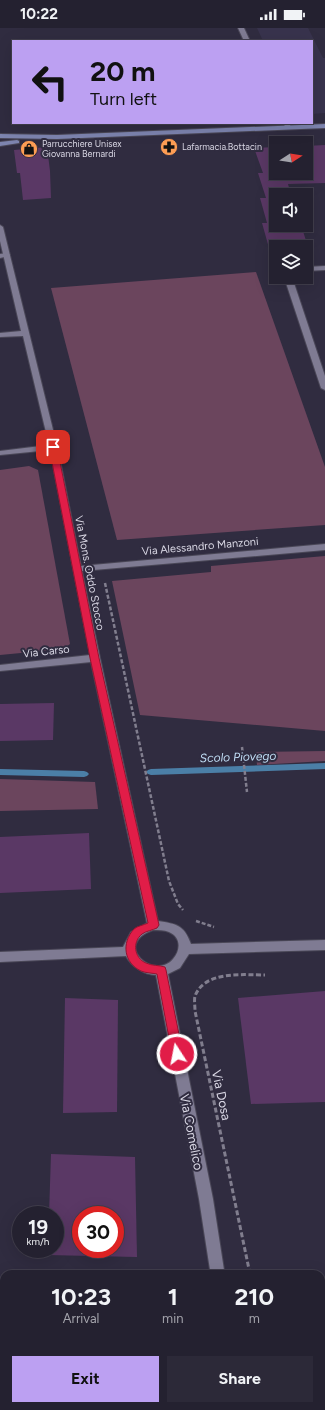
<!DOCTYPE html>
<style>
body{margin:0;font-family:Figtree,sans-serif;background:#2c2938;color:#f1f3f6;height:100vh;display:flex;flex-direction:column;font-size:15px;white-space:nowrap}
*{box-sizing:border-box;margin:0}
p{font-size:13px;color:#a3a3ab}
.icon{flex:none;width:22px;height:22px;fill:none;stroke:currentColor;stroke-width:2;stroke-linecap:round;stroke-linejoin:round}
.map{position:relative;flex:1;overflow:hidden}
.panel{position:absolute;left:0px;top:1242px;width:325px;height:140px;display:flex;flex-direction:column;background:#242130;border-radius:12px 12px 0 0;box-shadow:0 4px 16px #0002,0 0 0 1px #413e4c}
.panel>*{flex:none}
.guide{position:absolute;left:12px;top:12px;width:301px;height:84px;border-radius:0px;box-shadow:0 4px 16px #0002,0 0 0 1px #413e4c;background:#bca0f2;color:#111;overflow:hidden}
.needle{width:26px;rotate:78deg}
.buttons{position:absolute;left:269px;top:108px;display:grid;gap:8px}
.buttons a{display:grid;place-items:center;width:44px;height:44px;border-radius:0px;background:#242130;box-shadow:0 4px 16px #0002,0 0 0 1px #413e4c;font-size:20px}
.speed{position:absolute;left:12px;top:1178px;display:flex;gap:8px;font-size:20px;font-weight:700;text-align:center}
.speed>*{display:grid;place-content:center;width:52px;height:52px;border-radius:50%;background:#242130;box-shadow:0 4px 16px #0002,0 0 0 1px #413e4c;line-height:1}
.speed small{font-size:10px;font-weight:400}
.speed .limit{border:6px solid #d22;background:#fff;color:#111}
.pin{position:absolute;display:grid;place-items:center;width:34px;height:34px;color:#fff;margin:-17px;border-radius:8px;box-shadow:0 2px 6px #0006}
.me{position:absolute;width:44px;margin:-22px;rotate:349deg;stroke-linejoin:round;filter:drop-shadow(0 0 3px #0008)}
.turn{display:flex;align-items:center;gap:14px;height:84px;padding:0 12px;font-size:18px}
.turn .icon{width:52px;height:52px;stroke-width:2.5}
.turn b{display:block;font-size:28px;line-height:34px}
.eta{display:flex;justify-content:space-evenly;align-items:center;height:68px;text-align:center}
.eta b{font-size:24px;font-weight:700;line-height:28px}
.action{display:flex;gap:8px;margin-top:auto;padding:8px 12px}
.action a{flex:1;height:46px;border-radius:0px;background:#bca0f2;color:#111;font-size:16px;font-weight:700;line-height:46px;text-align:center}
.action a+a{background:#2c2938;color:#f1f3f6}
.status{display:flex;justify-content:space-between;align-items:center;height:28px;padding:0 20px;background:#242130;direction:ltr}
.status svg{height:11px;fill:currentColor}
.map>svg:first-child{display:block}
.built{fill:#38334d}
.green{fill:#6b455d}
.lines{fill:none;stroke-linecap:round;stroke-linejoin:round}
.stream{fill:#4b7fa7;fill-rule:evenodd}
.building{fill:#5a3865;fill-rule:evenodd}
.lane-casing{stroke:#4a4757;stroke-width:2}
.street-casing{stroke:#4a4757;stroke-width:2}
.secondary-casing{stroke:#4a4757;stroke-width:2}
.path-far1{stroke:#817e8e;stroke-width:2.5;stroke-dasharray:4 2;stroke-linecap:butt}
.path{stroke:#817e8e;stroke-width:3;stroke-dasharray:5 2.5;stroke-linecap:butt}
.lane{fill:#7f7b93;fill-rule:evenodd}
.street{fill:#7f7b93;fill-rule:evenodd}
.secondary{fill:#7d84af;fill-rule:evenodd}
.route{fill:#e11d48;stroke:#92132f}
.labels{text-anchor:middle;stroke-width:4;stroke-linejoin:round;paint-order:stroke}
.far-poi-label{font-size:9px;fill:#d9d7e4;stroke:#302c40;text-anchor:start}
.street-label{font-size:11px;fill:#d9d7e4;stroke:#302c40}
.water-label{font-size:12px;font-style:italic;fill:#c1def6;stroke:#302c40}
.near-street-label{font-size:13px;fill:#d9d7e4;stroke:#302c40}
</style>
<div class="status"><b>10:22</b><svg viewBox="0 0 49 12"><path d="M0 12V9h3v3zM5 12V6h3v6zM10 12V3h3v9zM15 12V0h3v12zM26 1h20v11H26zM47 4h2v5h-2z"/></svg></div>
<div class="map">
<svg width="325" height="1382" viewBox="0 0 325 1382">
<rect width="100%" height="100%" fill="#302c40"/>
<!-- built -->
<polygon class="built" points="257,0 308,0 323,30 325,30 325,85 312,86 312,13 263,13"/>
<!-- green -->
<g class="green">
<polygon points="256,244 325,439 325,497 117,512 51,260"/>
<polygon points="29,438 38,442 70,616 63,621 0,627 0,442"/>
<polygon points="325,528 325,703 140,687 112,553 211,544 211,538"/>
<polygon points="325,723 325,733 257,737 256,724"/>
<polygon points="0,751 95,754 98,781 0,783"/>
</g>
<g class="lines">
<!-- stream -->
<g class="stream">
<polygon points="325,735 325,741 151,747 148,746 146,744 148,742 151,741"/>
<polygon points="0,741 84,743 87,744 89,746 87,748 84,749 0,747"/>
</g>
</g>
<!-- building -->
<g class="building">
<polygon points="325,117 325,155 288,156 291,167 276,167 276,197 301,197 310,225 306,225 306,219 276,219 276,227 271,227 262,195 267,195 260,170 266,170 258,145 263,145 254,120 276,119 276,145 306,145 306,118"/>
<polygon points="47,119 50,143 51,170 23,172 20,145 17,145 14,122"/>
<polygon points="54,675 53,712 0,713 0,676"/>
<polygon points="89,805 91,861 0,865 0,809"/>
<polygon points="325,963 325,1074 251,1076 238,970"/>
<polygon points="65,970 118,972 117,1084 63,1085"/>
<path d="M51,1126L135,1129L137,1229L47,1227L48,1221H55V1187H49ZM81,1187H115V1221H81Z"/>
</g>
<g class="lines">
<defs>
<polygon id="lane" points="7,225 10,227 9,228 0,230 0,226"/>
<g id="street">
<polygon points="238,0 244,0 250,13 244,13"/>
<polygon points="283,95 289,95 291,99 286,100"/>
<path d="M0,197L3,199L58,422L81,538L325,516V522L82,543L100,630L158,893C177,896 184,897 191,916L325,912V922L189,926L180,940L168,946L213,1171L224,1242L222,1246H212L210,1242L199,1171L156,947C144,947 131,938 126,928L0,934V924L123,919L131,904L147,895L91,634L0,643V637L90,627L50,422L0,427V423L49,417L23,308L0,309V305L21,303L0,213ZM153,902C158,902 164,902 169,904C181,909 181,922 173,931C155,953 111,917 153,902Z"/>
<polygon points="325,238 325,242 306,243 306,239"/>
<polygon points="284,249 292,249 325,348 325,362 321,360"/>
</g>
<g id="secondary">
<polygon points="325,96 325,100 57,111 0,110 0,106 57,107"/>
<polygon points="17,112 19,113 19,115 0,118 0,114"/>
</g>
</defs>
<!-- lane casing -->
<use href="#lane" class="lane-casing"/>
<!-- street casing -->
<use href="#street" class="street-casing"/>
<!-- secondary casing -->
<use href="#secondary" class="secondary-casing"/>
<!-- path-far1 -->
<g class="path-far1">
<polyline points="105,555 169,853 178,876 183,882"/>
<polyline points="242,719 247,764"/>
<polyline points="196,893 214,899"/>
</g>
<!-- path -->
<g class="path">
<path d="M250,1246L195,983C195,978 194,972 195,968C205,942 244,947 265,947"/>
<polyline points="248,1378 248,1382"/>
</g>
<!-- lane -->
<use href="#lane" class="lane"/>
<!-- street -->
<use href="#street" class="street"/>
<!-- secondary -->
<use href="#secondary" class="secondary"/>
</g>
<!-- route -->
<path class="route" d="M50,417H53L57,419L99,630L159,897L157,900C153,902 146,903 142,906C132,914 134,930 146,935C152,938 159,937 165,939L166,942L183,1026L181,1029L177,1030L173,1029L172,1026L157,946C152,945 146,945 141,943C124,935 121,915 134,901C137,898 144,897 148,895L90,630L49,419Z"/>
<!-- icons -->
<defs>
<symbol id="pharmacy-disc" viewBox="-11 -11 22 22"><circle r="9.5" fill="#fd9d54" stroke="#302c40"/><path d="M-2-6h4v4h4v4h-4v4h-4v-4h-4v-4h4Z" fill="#111"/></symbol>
<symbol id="shop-disc" viewBox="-11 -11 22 22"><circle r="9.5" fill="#fd9d54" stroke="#302c40"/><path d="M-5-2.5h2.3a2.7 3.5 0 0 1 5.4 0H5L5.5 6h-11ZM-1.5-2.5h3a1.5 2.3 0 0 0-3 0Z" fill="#111"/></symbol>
</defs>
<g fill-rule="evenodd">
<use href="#pharmacy-disc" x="159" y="109" width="20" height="20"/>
<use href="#shop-disc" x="19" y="111" width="20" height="20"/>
</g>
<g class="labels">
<!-- far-poi labels -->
<g class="far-poi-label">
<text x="42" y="119">Parrucchiere Unisex<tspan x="42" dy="10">Giovanna Bernardi</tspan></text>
<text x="182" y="122">Lafarmacia.Bottacin</text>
</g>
<!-- street labels -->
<g class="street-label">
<text transform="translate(200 518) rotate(-5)" y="4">Via Alessandro Manzoni</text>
<text transform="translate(90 545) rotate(79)" y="4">Via Mons. Oddo Stocco</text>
<text transform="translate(46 623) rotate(-6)" y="4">Via Carso</text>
</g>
<!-- water labels -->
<g class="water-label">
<text transform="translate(238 729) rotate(-2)" y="4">Scolo Piovego</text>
</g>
<!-- near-street labels -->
<g class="near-street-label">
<text transform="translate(222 1067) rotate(78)" y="5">Via Dosa</text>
<text transform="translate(192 1104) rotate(79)" y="5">Via Comelico</text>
</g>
</g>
</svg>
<div class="buttons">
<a><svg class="needle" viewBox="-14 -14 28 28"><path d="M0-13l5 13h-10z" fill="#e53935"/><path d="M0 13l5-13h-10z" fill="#a3a3ab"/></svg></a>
<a><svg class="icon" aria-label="sound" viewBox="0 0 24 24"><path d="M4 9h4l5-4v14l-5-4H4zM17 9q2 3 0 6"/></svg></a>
<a><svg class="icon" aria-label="layers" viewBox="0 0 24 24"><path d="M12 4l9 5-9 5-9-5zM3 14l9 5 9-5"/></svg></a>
</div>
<div class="speed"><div>19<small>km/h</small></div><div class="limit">30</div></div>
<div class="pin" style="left:53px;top:419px;background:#d93025"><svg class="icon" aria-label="arrive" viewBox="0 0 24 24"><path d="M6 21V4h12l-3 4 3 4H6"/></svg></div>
<svg class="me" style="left:177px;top:1026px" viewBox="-20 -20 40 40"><circle r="17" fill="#e11d48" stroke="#fff" stroke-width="3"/><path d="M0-11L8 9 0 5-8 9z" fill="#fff"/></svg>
<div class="guide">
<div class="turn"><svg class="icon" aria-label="left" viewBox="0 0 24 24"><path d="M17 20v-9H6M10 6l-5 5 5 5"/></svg><div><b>20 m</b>Turn left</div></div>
</div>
<section class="panel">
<div class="eta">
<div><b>10:23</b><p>Arrival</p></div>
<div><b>1</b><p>min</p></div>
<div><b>210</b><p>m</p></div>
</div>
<div class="action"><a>Exit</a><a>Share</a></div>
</section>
</div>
